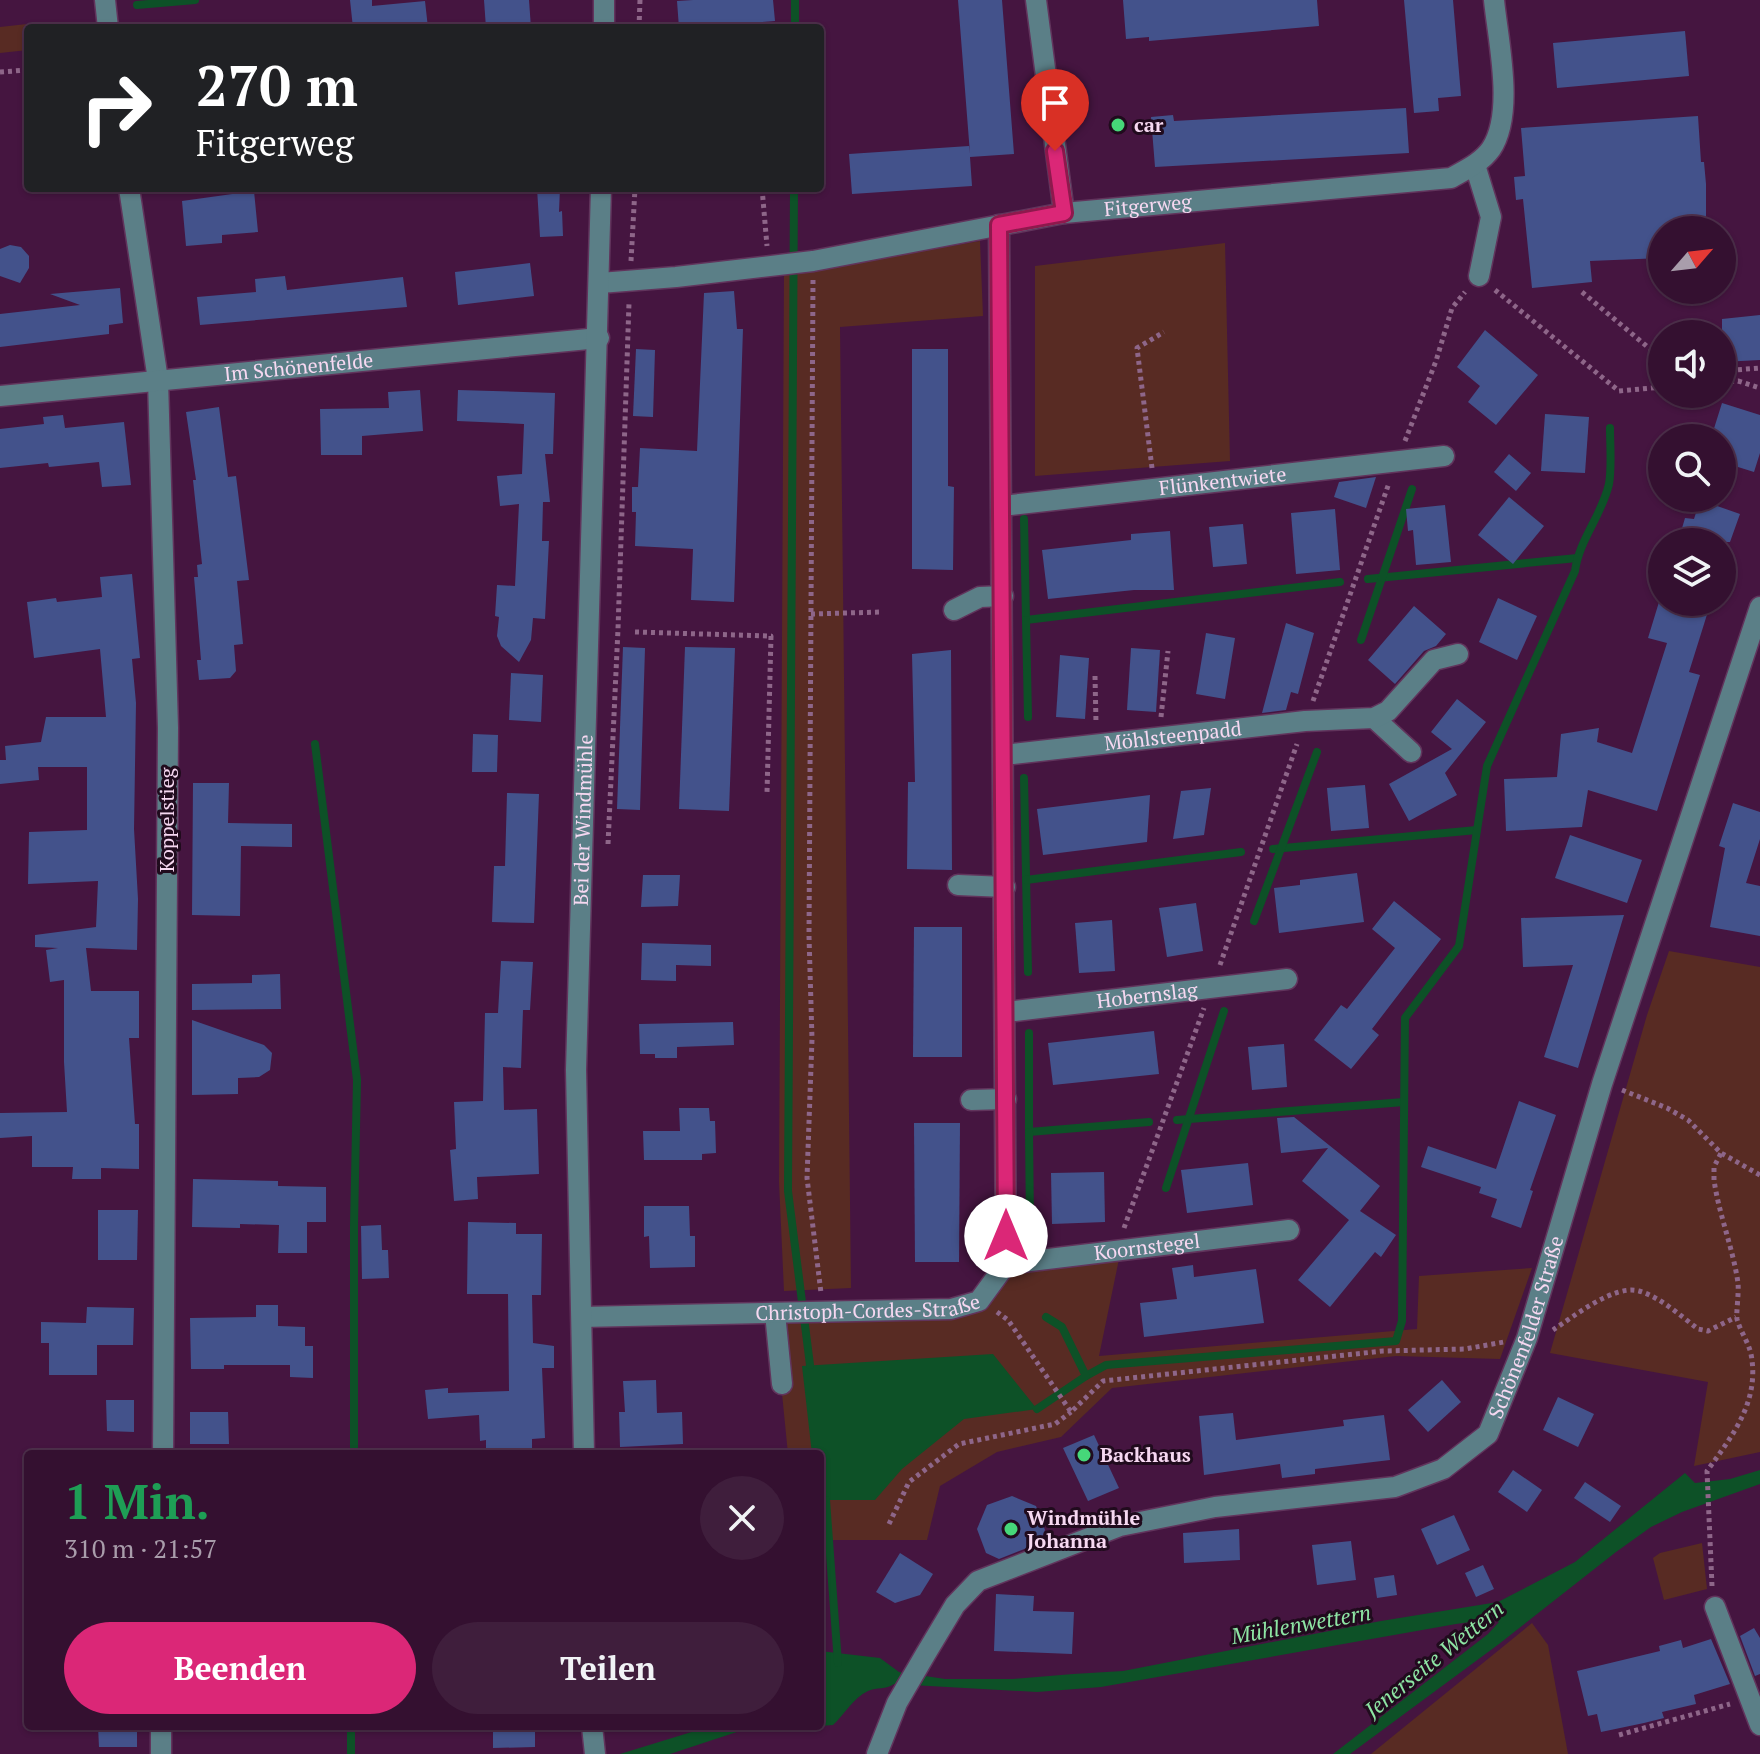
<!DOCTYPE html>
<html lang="de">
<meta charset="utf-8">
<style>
body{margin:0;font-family:"PT Serif",serif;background:#3f1e3c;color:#f1f3f6;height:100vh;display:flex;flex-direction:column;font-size:30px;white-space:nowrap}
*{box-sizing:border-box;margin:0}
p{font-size:26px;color:#a99dab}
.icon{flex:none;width:44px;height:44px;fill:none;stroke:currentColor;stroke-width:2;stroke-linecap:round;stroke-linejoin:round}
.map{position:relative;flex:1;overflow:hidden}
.drawer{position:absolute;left:24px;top:1450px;width:800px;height:280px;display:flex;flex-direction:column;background:#341030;border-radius:8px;box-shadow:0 2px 6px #0004,0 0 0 2px #4e304c}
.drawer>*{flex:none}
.top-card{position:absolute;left:24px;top:24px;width:800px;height:168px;border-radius:8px;box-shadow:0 2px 6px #0004,0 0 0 2px #4e304c;background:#202124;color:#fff;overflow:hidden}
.needle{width:52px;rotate:62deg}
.tools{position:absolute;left:1648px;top:216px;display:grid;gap:16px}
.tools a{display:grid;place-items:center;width:88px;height:88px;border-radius:50%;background:#341030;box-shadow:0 2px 6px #0004,0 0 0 2px #4e304c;font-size:40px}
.pin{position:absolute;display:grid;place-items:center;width:68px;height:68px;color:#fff;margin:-82px -34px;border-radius:50% 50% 50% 0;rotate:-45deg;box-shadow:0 0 8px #0007}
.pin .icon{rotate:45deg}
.me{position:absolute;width:88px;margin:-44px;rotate:0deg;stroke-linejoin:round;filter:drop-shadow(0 0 6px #0008)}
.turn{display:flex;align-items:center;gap:28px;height:168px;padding:0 40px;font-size:36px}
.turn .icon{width:104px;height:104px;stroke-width:2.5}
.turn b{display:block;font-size:56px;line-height:68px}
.round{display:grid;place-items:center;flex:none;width:84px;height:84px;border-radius:42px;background:#3f1e3c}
.overview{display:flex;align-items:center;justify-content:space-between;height:136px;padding:0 40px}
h1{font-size:48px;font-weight:800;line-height:60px;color:#1e9e55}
.button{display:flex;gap:16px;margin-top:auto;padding:16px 40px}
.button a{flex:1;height:92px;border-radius:48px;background:#db2777;color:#fff;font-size:32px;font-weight:800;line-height:92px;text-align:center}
.button a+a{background:#3f1e3c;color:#f1f3f6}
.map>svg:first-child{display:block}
.green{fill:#582b23}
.water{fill:#0d5127}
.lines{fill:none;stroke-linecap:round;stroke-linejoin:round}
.stream{stroke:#0d5127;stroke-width:8}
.building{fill:#43528b}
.minor-casing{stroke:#61345c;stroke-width:23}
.path{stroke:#8e6689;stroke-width:5;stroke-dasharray:4 4;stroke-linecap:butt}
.minor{stroke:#5b7f87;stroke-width:20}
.route-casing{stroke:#8e194d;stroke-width:20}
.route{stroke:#db2777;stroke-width:14}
.poi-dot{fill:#46d779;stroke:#200b1d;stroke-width:3}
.labels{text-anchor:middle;stroke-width:6;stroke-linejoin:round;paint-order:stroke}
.poi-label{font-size:20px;font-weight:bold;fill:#f6d8f1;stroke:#200b1d;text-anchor:start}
.street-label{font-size:20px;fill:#f6d8f1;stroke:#200b1d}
.water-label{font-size:22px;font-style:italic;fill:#8ee5a4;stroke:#200b1d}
</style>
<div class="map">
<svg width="1760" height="1754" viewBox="0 0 1760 1754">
<rect width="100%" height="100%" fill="#451540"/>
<!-- green -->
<g class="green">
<polygon points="27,24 28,50 0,53 0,27"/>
<polygon points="980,241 983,316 840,327 851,1288 784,1291 779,1182 784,275"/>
<polygon points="1225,243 1230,461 1035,476 1035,266"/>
<polygon points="1669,951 1760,967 1760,1452 1694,1466 1708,1382 1550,1353 1647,1015"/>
<polygon points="1119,1259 1099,1356 1417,1329 1419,1276 1532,1268 1500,1359 1396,1356 1112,1388 1061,1437 997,1452 940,1486 927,1540 820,1540 820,1454 788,1454 775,1323 954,1316 1010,1274"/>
<polygon points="1702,1543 1707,1589 1664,1600 1653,1558 1660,1553"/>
<polygon points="1532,1623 1548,1645 1568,1754 1371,1754"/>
</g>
<!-- water -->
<g class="water">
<polygon points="993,1354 1037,1409 964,1419 902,1469 875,1500 826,1500 820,1496 820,1454 812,1454 802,1366"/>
<path d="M1760,1470V1484L1682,1512L1651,1527L1616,1552L1499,1644L1350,1754H1333L1488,1634L1499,1622L1492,1619L1456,1624L1101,1687L1037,1692L894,1684C886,1690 877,1687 868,1691C853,1698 845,1714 833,1725L820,1726V1651L880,1658L899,1672L945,1679H1013L1073,1674L1123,1671L1381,1621L1498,1602L1575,1562L1685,1473L1695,1483L1730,1479Z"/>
<polygon points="711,1726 755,1726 670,1754 620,1754"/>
</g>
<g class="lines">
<!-- stream -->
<g class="stream">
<polyline points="137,5 195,0"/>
<polyline points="795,28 795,0"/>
<polyline points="794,188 788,1191 810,1365"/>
<polyline points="1024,519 1026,620 1340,582"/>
<polyline points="1368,579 1577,558"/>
<polyline points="1026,620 1028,717"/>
<polyline points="1361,640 1412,489"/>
<polyline points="315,744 357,1080 354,1226 354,1454"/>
<polyline points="1024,778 1028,972"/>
<polyline points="1273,849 1477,830"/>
<polyline points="1026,880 1241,852"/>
<polyline points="1254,921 1317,752"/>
<polyline points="1029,1033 1029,1132 1149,1122"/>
<polyline points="1177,1120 1404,1102"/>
<polyline points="1029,1132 1030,1224"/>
<polyline points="1166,1188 1224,1011"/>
<path d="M1086,1376L1106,1365L1396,1341L1402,1321L1405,1018L1459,946L1487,766L1575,571C1579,540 1602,515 1609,484C1612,467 1610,445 1610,428"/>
<polyline points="1037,1409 1086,1376 1062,1327 1046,1317"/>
<polyline points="826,1500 838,1663"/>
<polyline points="351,1754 351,1726"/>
</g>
</g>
<!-- building -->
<g class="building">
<polygon points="350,0 372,0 372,6 425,1 428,28 353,28"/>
<polygon points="484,0 529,0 531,28 486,28"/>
<polygon points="693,0 773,0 775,21 740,24 740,28 679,28 677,1"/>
<polygon points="958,0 1002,0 1014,154 970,157 972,186 852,194 849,154 969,146 970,154"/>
<polygon points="1123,0 1317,0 1319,26 1149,41 1149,37 1126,39"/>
<polygon points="1404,0 1453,0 1461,96 1438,98 1439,111 1414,113"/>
<polygon points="1685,31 1689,76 1557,88 1553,43"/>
<polygon points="1406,108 1409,153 1155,167 1151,117 1173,115 1174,121"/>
<polygon points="1698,116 1701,162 1704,162 1706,184 1706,230 1662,230 1662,258 1590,261 1592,282 1532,288 1523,199 1516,200 1514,177 1525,176 1521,128"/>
<polygon points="537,188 560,188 559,212 562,211 563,236 540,237"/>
<polygon points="254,191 258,232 222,235 222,243 186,246 182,201"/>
<polygon points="10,245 21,247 29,256 29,268 20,283 0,276 0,249"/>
<polygon points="530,263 534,296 458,305 455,272"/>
<polygon points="285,276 287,290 403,277 407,307 200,325 197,297 256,292 255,279"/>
<polygon points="120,288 123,323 109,325 109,334 0,347 0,314 80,305 50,294"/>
<polygon points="734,291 737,329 743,329 734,602 691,600 693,549 635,546 636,512 632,512 632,487 638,487 640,448 697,451 704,293"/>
<polygon points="1760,315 1760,360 1722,362 1722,319"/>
<polygon points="1485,330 1538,375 1496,425 1468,402 1480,386 1457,367"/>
<polygon points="636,349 655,350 653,417 633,416"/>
<polygon points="912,349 948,349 948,486 954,487 953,570 912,569"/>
<polygon points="420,390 423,431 362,436 362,455 321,455 320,409 389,408 388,392"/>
<polygon points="458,390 555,393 553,454 545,454 550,502 543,502 542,541 549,541 545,619 533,618 531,640 519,662 501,646 497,636 499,617 495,616 497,585 515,586 519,504 500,506 497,476 522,474 524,424 457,421"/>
<polygon points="1722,403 1760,415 1760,453 1754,472 1722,462 1722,438 1711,438"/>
<polygon points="219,407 228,477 236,476 249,580 237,581 243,644 234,645 236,671 230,678 199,680 197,660 201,660 194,577 198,577 197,565 202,564 193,480 196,480 186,412"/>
<polygon points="1545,414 1589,417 1585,473 1541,471"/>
<polygon points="63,415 65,428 124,422 131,485 102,487 99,462 49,467 48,463 0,468 0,429 44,424 43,417"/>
<polygon points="1509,454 1531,473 1516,491 1494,472"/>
<polygon points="1376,477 1366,508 1334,497 1339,482"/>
<polygon points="1509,497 1544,526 1513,564 1478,535"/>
<polygon points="1700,500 1740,514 1730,542 1678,542 1685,518 1694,519"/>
<polygon points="1445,505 1451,562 1416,565 1413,530 1408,531 1406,509"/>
<polygon points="1335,509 1340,570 1296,574 1291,513"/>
<polygon points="1243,524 1247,564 1213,567 1209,527"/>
<polygon points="1170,531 1174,590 1134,590 1048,599 1042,550 1131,540 1131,534"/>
<polygon points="132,574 140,658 132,659 136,703 134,829 138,899 137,950 86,948 91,991 139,991 139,1038 129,1038 135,1124 139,1124 139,1169 101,1168 101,1179 72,1179 73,1167 32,1167 32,1136 0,1138 0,1113 67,1112 64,1062 64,980 50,982 46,950 58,948 35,947 35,935 96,927 98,881 28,884 29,832 87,830 87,767 38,767 39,780 0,784 0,760 6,760 5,746 41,742 46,717 106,717 100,649 34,658 27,602 56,598 57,602 102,597 100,577"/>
<polygon points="1498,598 1537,616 1517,660 1479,642"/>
<polygon points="1659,602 1699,602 1710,605 1689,672 1700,675 1657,811 1588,790 1582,827 1506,831 1504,779 1557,777 1561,734 1599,728 1597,742 1632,753 1667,643 1648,638"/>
<polygon points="1414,606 1446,634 1436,646 1424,651 1395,684 1368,660"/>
<polygon points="1286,623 1314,633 1298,694 1291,692 1286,710 1262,713"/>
<polygon points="1206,633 1235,638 1225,699 1196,694"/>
<polygon points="623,647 645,648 640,810 617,809"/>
<polygon points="685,647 735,648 729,811 679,809"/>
<polygon points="1131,648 1160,650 1156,712 1127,710"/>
<polygon points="951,650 952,870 907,869 908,782 915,782 912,654"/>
<polygon points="1060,655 1089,658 1085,719 1056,717"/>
<polygon points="511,673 543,675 541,722 509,720"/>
<polygon points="1457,699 1486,722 1445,773 1457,795 1409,821 1389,784 1452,749 1431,732"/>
<polygon points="473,734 498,735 497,772 472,772"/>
<polygon points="193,783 229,783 228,823 292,824 292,847 241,846 240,916 192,915"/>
<polygon points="1365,785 1369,828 1331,831 1327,788"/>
<polygon points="1211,788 1204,835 1173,839 1181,791"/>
<polygon points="507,793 539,794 534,923 492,922 494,866 505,866"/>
<polygon points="1150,795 1147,842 1043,855 1037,809"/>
<polygon points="1733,803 1760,812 1760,839 1746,883 1760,886 1760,936 1710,927 1725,848 1719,846"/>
<polygon points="1570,835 1642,860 1627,903 1555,878"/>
<polygon points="1357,873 1364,922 1279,933 1274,888 1300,885 1300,880"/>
<polygon points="643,875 680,875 678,906 641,907"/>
<polygon points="1394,901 1441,939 1372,1029 1379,1035 1351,1069 1314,1040 1341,1005 1347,1009 1395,948 1372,929"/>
<polygon points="1196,903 1203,951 1167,957 1159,908"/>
<polygon points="1624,915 1578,1068 1544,1057 1573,965 1523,967 1521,918"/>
<polygon points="1112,920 1115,971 1079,973 1075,923"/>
<polygon points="914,927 962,927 962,1057 913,1057"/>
<polygon points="642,943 711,945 711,966 676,965 676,981 641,980"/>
<polygon points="501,961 533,962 530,1010 523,1010 521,1068 503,1067 504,1110 537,1109 539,1174 477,1177 478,1199 454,1201 450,1150 456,1149 454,1102 483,1101 485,1013 498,1013"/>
<polygon points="280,974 281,1009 192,1010 192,984 252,983 252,975"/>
<polygon points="192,1020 264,1045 272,1053 270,1070 259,1077 238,1078 238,1094 192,1095"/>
<polygon points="733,1022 734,1045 677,1047 677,1058 655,1058 655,1054 640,1054 639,1024"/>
<polygon points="1154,1031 1159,1074 1053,1085 1048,1043"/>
<polygon points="1284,1044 1287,1087 1252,1090 1248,1047"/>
<polygon points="1519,1101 1556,1115 1530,1190 1533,1191 1521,1228 1491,1217 1497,1199 1479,1193 1481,1187 1421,1167 1428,1146 1496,1169"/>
<polygon points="679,1108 709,1108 710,1121 715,1121 716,1153 702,1154 702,1160 644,1160 643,1131 680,1131"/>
<polygon points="1294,1117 1380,1186 1360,1211 1396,1235 1381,1257 1375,1252 1330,1307 1298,1280 1349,1220 1302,1181 1328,1148 1281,1153 1277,1118"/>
<polygon points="914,1123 960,1123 959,1262 915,1262"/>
<polygon points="1248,1163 1253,1205 1187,1213 1181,1170"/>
<polygon points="1104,1172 1105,1222 1052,1224 1051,1173"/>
<polygon points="193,1179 278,1181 278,1186 326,1187 326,1222 307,1222 307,1253 278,1253 279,1225 240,1224 240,1228 192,1227"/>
<polygon points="644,1206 689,1206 690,1236 695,1236 695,1267 650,1268 649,1236 644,1237"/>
<polygon points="98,1210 138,1210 137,1260 98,1260"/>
<polygon points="468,1222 516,1223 516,1234 542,1234 541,1295 532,1295 533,1343 554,1346 554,1368 542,1368 545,1438 532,1439 532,1454 486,1454 486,1440 480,1441 479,1415 428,1419 425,1390 448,1388 448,1393 509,1391 508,1294 467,1294"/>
<polygon points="381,1225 382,1250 388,1250 389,1278 362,1279 361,1226"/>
<polygon points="1193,1265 1194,1277 1256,1269 1264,1323 1144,1337 1140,1303 1177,1299 1172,1268"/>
<polygon points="256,1305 278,1305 278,1326 305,1327 305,1346 313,1346 313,1378 290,1377 290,1365 224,1365 224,1369 191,1369 190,1318 256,1317"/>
<polygon points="87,1307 134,1308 133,1345 97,1345 97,1375 49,1375 49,1343 41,1343 41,1322 86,1323"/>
<polygon points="656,1380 657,1413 682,1412 683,1444 620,1447 619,1412 625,1412 623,1381"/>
<polygon points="1442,1380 1461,1402 1428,1432 1408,1410"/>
<polygon points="1558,1397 1594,1414 1578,1447 1543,1430"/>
<polygon points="106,1400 134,1400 134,1432 107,1431"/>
<polygon points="190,1412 228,1412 229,1444 190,1444"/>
<polygon points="1233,1413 1236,1440 1344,1426 1343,1420 1384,1415 1390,1460 1315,1469 1315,1474 1282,1478 1280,1464 1204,1475 1199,1416"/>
<polygon points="1094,1435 1119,1488 1088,1501 1063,1448"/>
<polygon points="1513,1470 1542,1490 1527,1512 1498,1492"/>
<polygon points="1585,1482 1621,1506 1610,1522 1574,1498"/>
<polygon points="1012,1496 1036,1506 1045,1530 1040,1543 999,1559 986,1553 977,1529 987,1505"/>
<polygon points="1454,1515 1470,1550 1437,1565 1421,1529"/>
<polygon points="1239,1529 1240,1560 1184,1563 1183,1533"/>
<polygon points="1351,1541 1356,1580 1317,1585 1312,1545"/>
<polygon points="900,1553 933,1574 920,1595 895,1603 876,1592"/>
<polygon points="1483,1565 1494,1589 1476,1597 1465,1573"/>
<polygon points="1394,1575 1397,1595 1377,1598 1374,1578"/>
<polygon points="996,1594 1034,1596 1033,1611 1074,1612 1072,1654 994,1651"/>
<polygon points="1754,1628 1760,1638 1760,1674 1755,1676 1740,1636"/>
<polygon points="1711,1639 1730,1684 1694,1695 1696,1704 1662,1712 1664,1718 1644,1723 1601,1732 1597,1714 1588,1716 1577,1671 1660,1651 1659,1646 1681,1640 1683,1648"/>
<polygon points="98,1726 137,1726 137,1747 99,1747"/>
<polygon points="493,1726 535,1726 535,1747 493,1748"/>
</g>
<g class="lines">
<defs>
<g id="minor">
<polyline points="105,0 108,28"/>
<polyline points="1036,0 1064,213"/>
<polyline points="604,28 604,0"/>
<polyline points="1475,165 1491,217 1479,276"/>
<polyline points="129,188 158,380 168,728 163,1454"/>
<path id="s1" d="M600,283L676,277L813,261L1064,213L1451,178C1465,170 1481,163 1491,149C1515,113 1498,41 1494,0"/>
<path id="s2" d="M0,396L599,338"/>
<path id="s3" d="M1002,506L1444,456"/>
<polyline points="954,610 980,597 1003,596"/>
<polyline points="1374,718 1411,752"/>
<path id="s4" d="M1004,755L1305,721L1374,718L1388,711L1434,660L1458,654"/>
<polyline points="958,885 1005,887"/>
<path id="s5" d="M1006,1012L1287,979"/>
<polyline points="971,1100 1006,1099"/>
<path id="s6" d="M1006,1264L1289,1230"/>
<polyline points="775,1313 782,1384"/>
<path id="s7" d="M582,1317L951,1309L979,1301L1006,1264L999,225"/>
<path id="s8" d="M584,1454L576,1070L601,188"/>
<polyline points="1715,1607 1760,1725"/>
<polyline points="592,1726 595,1754"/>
<polyline points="161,1754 161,1726"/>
<path id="s9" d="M877,1754L897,1703L925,1655L955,1605L978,1581L1120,1526L1215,1507L1395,1487L1443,1469L1488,1434L1527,1338L1602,1084L1760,607"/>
</g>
</defs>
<!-- minor casing -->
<use href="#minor" class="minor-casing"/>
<!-- path -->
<g class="path">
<polyline points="639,28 640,0"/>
<polyline points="0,72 28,70"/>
<polyline points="762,188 767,246"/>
<polyline points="631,261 635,188"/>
<polyline points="813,280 809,936 812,1039 807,1178 821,1293"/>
<polyline points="1495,290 1619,391 1662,387"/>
<polyline points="1582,292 1662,359"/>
<polyline points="1722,371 1760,368"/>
<polyline points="1722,382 1738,381 1760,388"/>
<polyline points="1405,441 1436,361 1452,308 1465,292"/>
<polyline points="1152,468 1137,348 1164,332"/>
<polyline points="811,614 882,612"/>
<polyline points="635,632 771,636 767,793"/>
<polyline points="1095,676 1096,723"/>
<polyline points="1313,701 1389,483"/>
<polyline points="1161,717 1168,651"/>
<polyline points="608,844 618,629 629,303"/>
<polyline points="1220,965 1297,744"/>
<polyline points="1622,1090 1667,1108 1688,1120 1721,1153 1760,1175"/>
<polyline points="1124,1228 1204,1008"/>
<polyline points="997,1312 1008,1320 1071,1412 1103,1381 1383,1351 1465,1349 1504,1342"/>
<path d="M1553,1330C1573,1317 1614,1284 1639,1291C1660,1297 1681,1316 1698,1329L1708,1331L1736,1317"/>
<polyline points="889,1524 909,1482 959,1444 1055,1424 1071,1412"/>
<path d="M1712,1586L1707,1471C1733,1435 1760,1401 1751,1354C1748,1341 1740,1331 1737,1319C1736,1313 1739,1293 1738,1283C1733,1248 1719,1215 1714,1180V1167L1721,1153"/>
<polyline points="1619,1735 1730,1704"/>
</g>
<!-- minor -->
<use href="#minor" class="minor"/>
</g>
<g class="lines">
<defs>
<polyline id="route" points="1006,1236 999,225 1064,213 1055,151"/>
</defs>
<!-- route casing -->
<use href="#route" class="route-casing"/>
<!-- route -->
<use href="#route" class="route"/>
</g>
<!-- markers -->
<g class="poi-dot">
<circle cx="1118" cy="125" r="8"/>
<circle cx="1084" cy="1455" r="8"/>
<circle cx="1011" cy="1529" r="8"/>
</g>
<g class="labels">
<!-- poi labels -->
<g class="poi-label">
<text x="1134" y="132">car</text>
<text x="1100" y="1462">Backhaus</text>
<text x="1027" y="1525">Windmühle<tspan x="1027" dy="23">Johanna</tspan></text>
</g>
<!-- street labels -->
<g class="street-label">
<text dy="7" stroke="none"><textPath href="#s1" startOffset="554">Fitgerweg</textPath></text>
<text dy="7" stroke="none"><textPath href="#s2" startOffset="300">Im Schönenfelde</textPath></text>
<text dy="7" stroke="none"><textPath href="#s3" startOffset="222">Flünkentwiete</textPath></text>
<text dy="7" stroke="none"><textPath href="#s4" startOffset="170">Möhlsteenpadd</textPath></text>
<text transform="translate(167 820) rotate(-90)" y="7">Koppelstieg</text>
<text dy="7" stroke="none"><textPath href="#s8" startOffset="634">Bei der Windmühle</textPath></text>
<text dy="7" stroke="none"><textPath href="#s5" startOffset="142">Hobernslag</textPath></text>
<text dy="7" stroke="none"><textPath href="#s6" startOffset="142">Koornstegel</textPath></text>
<text dy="7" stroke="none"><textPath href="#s7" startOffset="286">Christoph-Cordes-Straße</textPath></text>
<text dy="7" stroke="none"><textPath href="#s9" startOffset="854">Schönenfelder Straße</textPath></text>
</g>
<!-- water labels -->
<g class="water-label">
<text transform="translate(1301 1624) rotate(-10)" y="8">Mühlenwettern</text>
<text transform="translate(1434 1659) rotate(-39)" y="8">Jenerseite Wettern</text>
</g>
</g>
</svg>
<div class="tools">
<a><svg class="needle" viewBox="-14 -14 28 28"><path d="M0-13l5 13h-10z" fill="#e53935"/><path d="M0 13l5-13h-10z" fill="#a99dab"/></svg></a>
<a><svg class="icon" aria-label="sound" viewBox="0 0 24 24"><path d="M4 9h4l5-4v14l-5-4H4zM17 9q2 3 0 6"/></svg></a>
<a><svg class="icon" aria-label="search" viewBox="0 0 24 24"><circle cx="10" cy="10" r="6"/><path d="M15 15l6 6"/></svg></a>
<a><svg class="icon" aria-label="layers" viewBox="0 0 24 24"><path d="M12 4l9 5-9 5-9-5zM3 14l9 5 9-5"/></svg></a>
</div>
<div class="pin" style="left:1055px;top:151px;background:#d93025"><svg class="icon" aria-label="arrive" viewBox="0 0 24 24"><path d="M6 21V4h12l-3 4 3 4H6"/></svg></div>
<svg class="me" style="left:1006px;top:1236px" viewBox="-20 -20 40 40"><circle r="19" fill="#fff"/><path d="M0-13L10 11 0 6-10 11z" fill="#db2777"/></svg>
<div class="top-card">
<div class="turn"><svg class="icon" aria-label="right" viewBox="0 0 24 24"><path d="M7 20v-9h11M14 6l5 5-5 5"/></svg><div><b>270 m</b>Fitgerweg</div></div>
</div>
<section class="drawer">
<div class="overview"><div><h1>1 Min.</h1><p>310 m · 21:57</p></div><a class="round"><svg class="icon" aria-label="close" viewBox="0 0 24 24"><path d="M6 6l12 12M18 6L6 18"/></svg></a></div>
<div class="button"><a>Beenden</a><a>Teilen</a></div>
</section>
</div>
